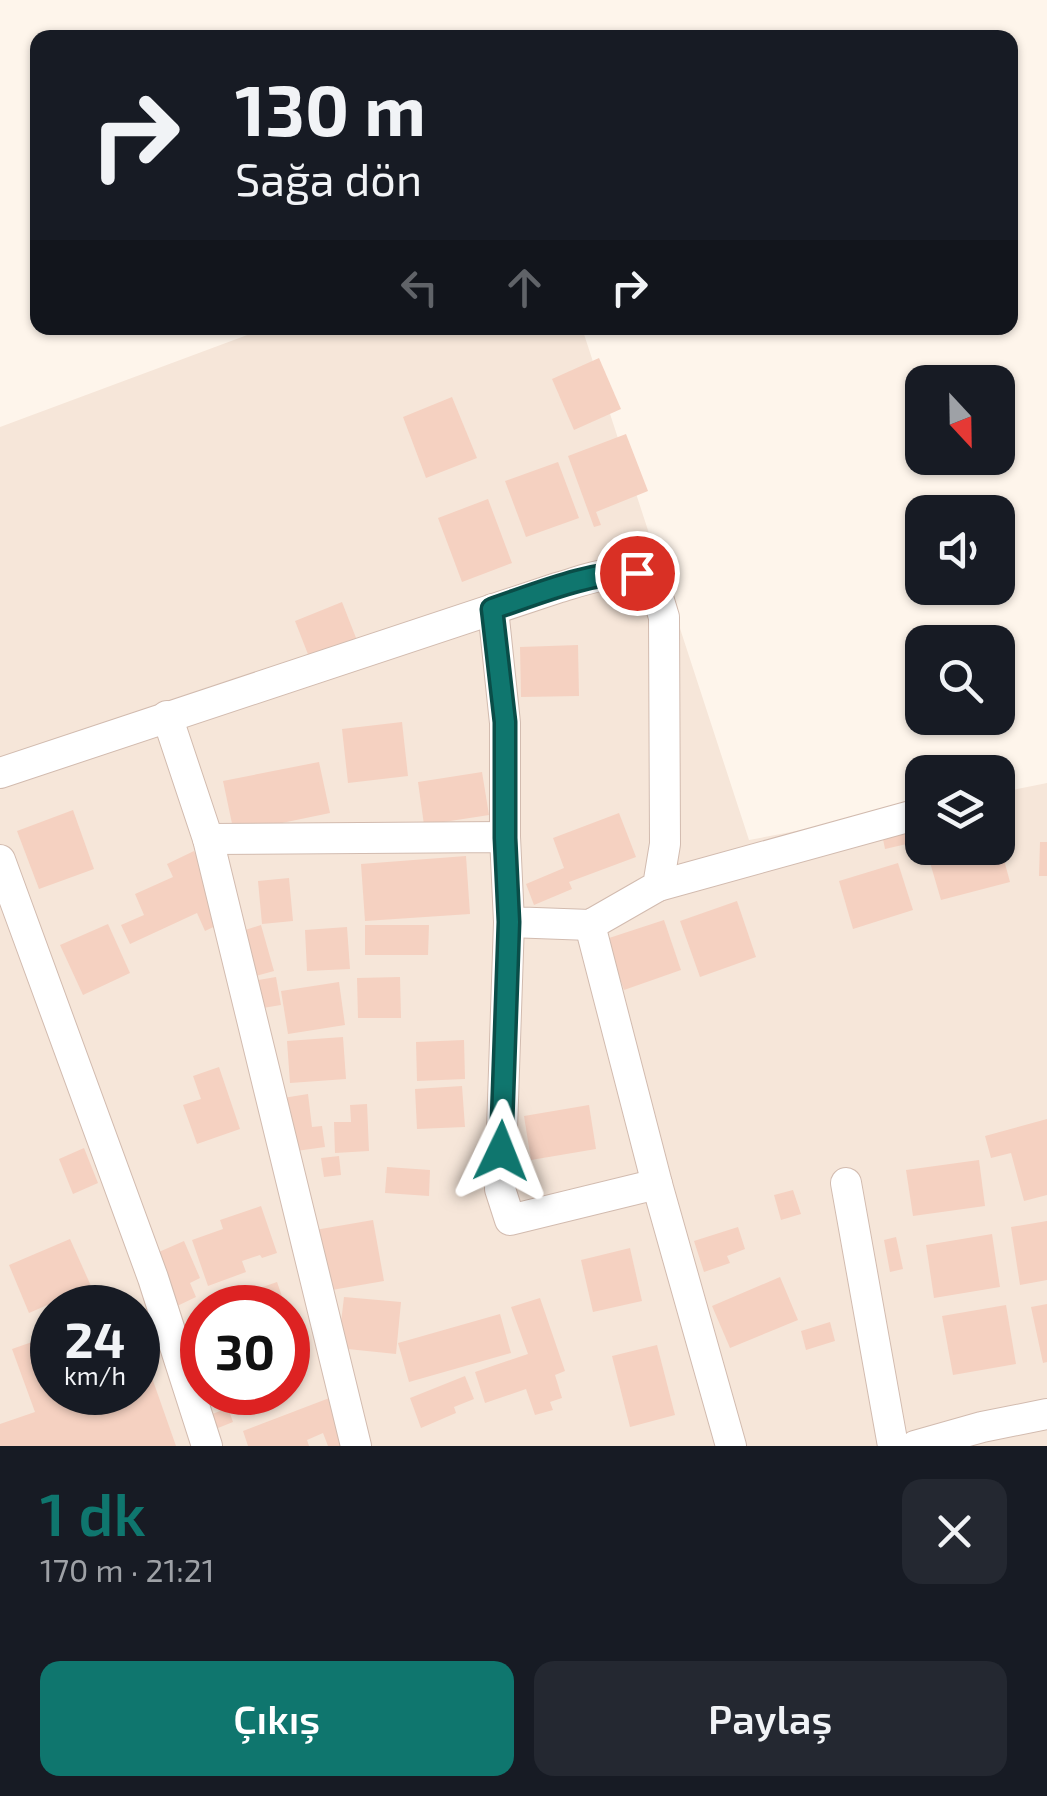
<!DOCTYPE html>
<html lang="tr">
<meta charset="utf-8">
<style>
body{margin:0;font-family:"Exo 2",sans-serif;background:#242831;color:#f1f3f6;height:100vh;display:flex;flex-direction:column;font-size:38px;white-space:nowrap}
*{box-sizing:border-box;margin:0}
p{font-size:32px;color:#9ea1a6}
.icon{flex:none;width:55px;height:55px;fill:none;stroke:currentColor;stroke-width:2;stroke-linecap:round;stroke-linejoin:round}
.map{position:relative;height:1446px;overflow:hidden}
.drawer{display:flex;flex-direction:column;background:#171b24;flex:1}
.drawer>*{flex:none}
.top-card{position:absolute;left:30px;top:30px;width:988px;height:305px;border-radius:20px;box-shadow:0 2px 8px #0004;background:#171b24;color:#f1f3f6;overflow:hidden}
.needle{width:65px;rotate:158deg}
.tools{position:absolute;left:905px;top:365px;display:grid;gap:20px}
.tools a{display:grid;place-items:center;width:110px;height:110px;border-radius:20px;background:#171b24;box-shadow:0 2px 8px #0004;font-size:50px}
.speed{position:absolute;left:30px;top:1285px;display:flex;gap:20px;font-size:50px;font-weight:700;text-align:center}
.speed>*{display:grid;place-content:center;width:130px;height:130px;border-radius:50%;background:#171b24;box-shadow:0 2px 8px #0004;line-height:1}
.speed small{font-size:25px;font-weight:400}
.speed .limit{border:15px solid #d22;background:#fff;color:#111}
.pin{position:absolute;display:grid;place-items:center;width:85px;height:85px;color:#fff;margin:-42px;border:5px solid #fff;border-radius:50%;box-shadow:0 2px 10px #0007}
.me{position:absolute;width:110px;margin:-55px;rotate:2deg;stroke-linejoin:round;filter:drop-shadow(0 0 8px #0008)}
.turn{display:flex;align-items:center;gap:35px;height:210px;padding:0 40px;font-size:45px}
.turn .icon{width:130px;height:130px;stroke-width:2.5}
.turn b{display:block;font-size:70px;line-height:85px}
.lanes{display:flex;align-items:center;height:95px;padding:0 40px;background:#0003;justify-content:center;gap:50px;direction:ltr}
.lanes .off{opacity:.35}
.round{display:grid;place-items:center;flex:none;width:105px;height:105px;border-radius:20px;background:#242831}
.head{display:flex;align-items:center;justify-content:space-between;height:170px;padding:0 40px}
h1{font-size:60px;font-weight:600;line-height:75px;color:#0f766e}
.primary-button{display:flex;gap:20px;margin-top:auto;padding:20px 40px}
.primary-button a{flex:1;height:115px;border-radius:20px;background:#0f766e;color:#fff;font-size:40px;font-weight:600;line-height:115px;text-align:center}
.primary-button a+a{background:#242831;color:#f1f3f6}
.map>svg:first-child{display:block}
.residential{fill:#f6e6d9;fill-rule:evenodd}
.building{fill:#f5d1c1}
.lines{fill:none;stroke-linecap:round;stroke-linejoin:round}
.minor-casing{stroke:#d2bbaf;stroke-width:32}
.minor{stroke:#fff;stroke-width:30}
.route-casing{stroke:#0a4d48;stroke-width:25}
.route{stroke:#0f766e;stroke-width:18}
</style>
<div class="map">
<svg width="1047" height="1446" viewBox="0 0 1047 1446">
<rect width="100%" height="100%" fill="#fef5eb"/>
<!-- residential -->
<path class="residential" d="M266,328H582L749,840L922,807V848H998V793L1047,783V1446H0V427ZM52,1308H138V1392H52ZM202,1308H288V1392H202Z"/>
<!-- building -->
<g class="building">
<polygon points="599,358 621,409 574,430 552,379"/>
<polygon points="452,397 477,458 426,478 403,417"/>
<polygon points="626,434 648,491 596,512 601,525 594,527 568,456"/>
<polygon points="558,462 579,518 526,537 505,481"/>
<polygon points="488,499 512,563 462,582 438,518"/>
<polygon points="342,602 358,643 311,662 295,621"/>
<polygon points="578,645 579,696 521,697 520,647"/>
<polygon points="402,722 408,776 348,783 342,729"/>
<polygon points="319,762 330,813 234,833 223,781"/>
<polygon points="482,772 489,815 424,825 418,782"/>
<polygon points="73,810 94,869 39,889 17,831"/>
<polygon points="619,813 636,857 569,882 572,889 534,905 526,884 564,868 553,838"/>
<polygon points="908,829 911,843 885,849 882,834"/>
<polygon points="998,838 1010,882 941,900 929,859 971,848 998,848"/>
<polygon points="1040,842 1047,842 1047,876 1039,876"/>
<polygon points="194,851 226,921 205,931 197,913 130,944 121,925 144,915 135,894 173,877 167,864"/>
<polygon points="466,856 470,914 365,921 361,864"/>
<polygon points="898,863 913,910 853,929 839,881"/>
<polygon points="289,878 293,921 262,924 258,881"/>
<polygon points="737,901 756,957 700,977 680,921"/>
<polygon points="664,920 681,970 624,990 606,939"/>
<polygon points="108,924 130,973 83,995 60,945"/>
<polygon points="261,925 274,971 252,977 239,932"/>
<polygon points="365,925 429,925 428,955 365,955"/>
<polygon points="347,927 350,969 307,971 305,930"/>
<polygon points="276,977 281,1005 257,1009 252,981"/>
<polygon points="400,977 401,1018 358,1018 357,978"/>
<polygon points="339,982 345,1025 288,1034 281,991"/>
<polygon points="343,1037 346,1079 290,1083 287,1041"/>
<polygon points="464,1040 465,1079 417,1081 416,1042"/>
<polygon points="219,1067 240,1129 197,1144 183,1105 201,1099 193,1076"/>
<polygon points="462,1086 465,1127 417,1129 415,1089"/>
<polygon points="308,1094 312,1127 322,1126 325,1147 289,1152 283,1098"/>
<polygon points="367,1104 369,1151 335,1153 334,1122 351,1122 350,1105"/>
<polygon points="589,1105 596,1149 531,1160 524,1116"/>
<polygon points="1047,1119 1047,1195 1024,1201 1011,1153 991,1158 985,1136"/>
<polygon points="84,1148 98,1183 73,1194 59,1159"/>
<polygon points="339,1156 341,1175 324,1177 321,1158"/>
<polygon points="979,1160 985,1206 913,1216 906,1170"/>
<polygon points="387,1167 430,1170 429,1196 385,1193"/>
<polygon points="793,1190 801,1214 781,1220 774,1195"/>
<polygon points="261,1206 277,1253 262,1258 260,1255 242,1261 246,1272 208,1286 192,1240 223,1229 220,1220"/>
<polygon points="373,1220 384,1281 326,1291 315,1230"/>
<polygon points="1047,1221 1047,1280 1020,1285 1011,1227"/>
<polygon points="738,1227 745,1249 727,1256 730,1263 704,1272 694,1241"/>
<polygon points="992,1234 1000,1287 934,1298 926,1245"/>
<polygon points="896,1237 903,1269 890,1272 884,1240"/>
<polygon points="70,1239 91,1286 29,1313 9,1265"/>
<polygon points="184,1241 200,1278 190,1283 196,1297 175,1307 152,1255"/>
<polygon points="630,1248 642,1301 593,1312 581,1260"/>
<polygon points="780,1277 798,1320 730,1348 712,1306"/>
<polygon points="277,1282 286,1308 205,1308 205,1307"/>
<polygon points="344,1297 401,1302 396,1354 338,1348"/>
<polygon points="540,1298 565,1371 555,1375 562,1398 550,1402 553,1410 535,1415 526,1389 485,1403 475,1372 528,1354 511,1307"/>
<polygon points="1047,1304 1047,1362 1043,1363 1031,1307"/>
<polygon points="1006,1305 1016,1364 953,1375 942,1316"/>
<polygon points="500,1314 511,1353 409,1382 398,1343"/>
<polygon points="830,1322 835,1341 806,1350 801,1331"/>
<polygon points="52,1335 52,1392 138,1392 138,1338 176,1446 0,1446 0,1424 35,1412 12,1349"/>
<polygon points="657,1345 675,1415 630,1427 612,1356"/>
<polygon points="465,1376 474,1399 454,1407 456,1413 421,1428 410,1398"/>
<polygon points="332,1397 351,1446 328,1446 323,1433 307,1440 309,1446 248,1446 243,1431"/>
<polygon points="228,1408 233,1422 213,1430 207,1416"/>
</g>
<g class="lines">
<defs>
<g id="minor">
<polyline points="493,609 505,723 505,837"/>
<polyline points="167,716 208,839 356,1446"/>
<path d="M0,773L557,588C579,582 631,561 649,580C657,589 660,605 664,617L665,844L658,886L590,925L509,922L505,837L208,839"/>
<polyline points="0,860 153,1278 207,1446"/>
<polyline points="658,886 911,816"/>
<polyline points="509,922 500,1189 510,1220 657,1184"/>
<polyline points="590,925 657,1184 731,1446"/>
<polyline points="846,1183 893,1446"/>
<polyline points="915,1446 982,1427 1047,1414"/>
</g>
</defs>
<!-- minor casing -->
<use href="#minor" class="minor-casing"/>
<!-- minor -->
<use href="#minor" class="minor"/>
</g>
<g class="lines">
<defs>
<path id="route" d="M501,1151L509,922L505,838V722L492,609C534,595 594,570 637,573"/>
</defs>
<!-- route casing -->
<use href="#route" class="route-casing"/>
<!-- route -->
<use href="#route" class="route"/>
</g>
</svg>
<div class="tools">
<a><svg class="needle" viewBox="-14 -14 28 28"><path d="M0-13l5 13h-10z" fill="#e53935"/><path d="M0 13l5-13h-10z" fill="#9ea1a6"/></svg></a>
<a><svg class="icon" aria-label="sound" viewBox="0 0 24 24"><path d="M4 9h4l5-4v14l-5-4H4zM17 9q2 3 0 6"/></svg></a>
<a><svg class="icon" aria-label="search" viewBox="0 0 24 24"><circle cx="10" cy="10" r="6"/><path d="M15 15l6 6"/></svg></a>
<a><svg class="icon" aria-label="layers" viewBox="0 0 24 24"><path d="M12 4l9 5-9 5-9-5zM3 14l9 5 9-5"/></svg></a>
</div>
<div class="speed"><div>24<small>km/h</small></div><div class="limit">30</div></div>
<div class="pin" style="left:637px;top:573px;background:#d93025"><svg class="icon" aria-label="arrive" viewBox="0 0 24 24"><path d="M6 21V4h12l-3 4 3 4H6"/></svg></div>
<svg class="me" style="left:501px;top:1151px" viewBox="-20 -20 40 40"><path d="M0-17L14 15 0 8-14 15z" fill="#0f766e" stroke="#fff" stroke-width="4"/></svg>
<div class="top-card">
<div class="turn"><svg class="icon" aria-label="right" viewBox="0 0 24 24"><path d="M7 20v-9h11M14 6l5 5-5 5"/></svg><div><b>130 m</b>Sağa dön</div></div>
<div class="lanes"><svg class="icon off" aria-label="left" viewBox="0 0 24 24"><path d="M17 20v-9H6M10 6l-5 5 5 5"/></svg><svg class="icon off" aria-label="ahead" viewBox="0 0 24 24"><path d="M12 20V5M6 11l6-6 6 6"/></svg><svg class="icon" aria-label="right" viewBox="0 0 24 24"><path d="M7 20v-9h11M14 6l5 5-5 5"/></svg></div>
</div>
</div>
<section class="drawer">
<div class="head"><div><h1>1 dk</h1><p>170 m · 21:21</p></div><a class="round"><svg class="icon" aria-label="close" viewBox="0 0 24 24"><path d="M6 6l12 12M18 6L6 18"/></svg></a></div>
<div class="primary-button"><a>Çıkış</a><a>Paylaş</a></div>
</section>
